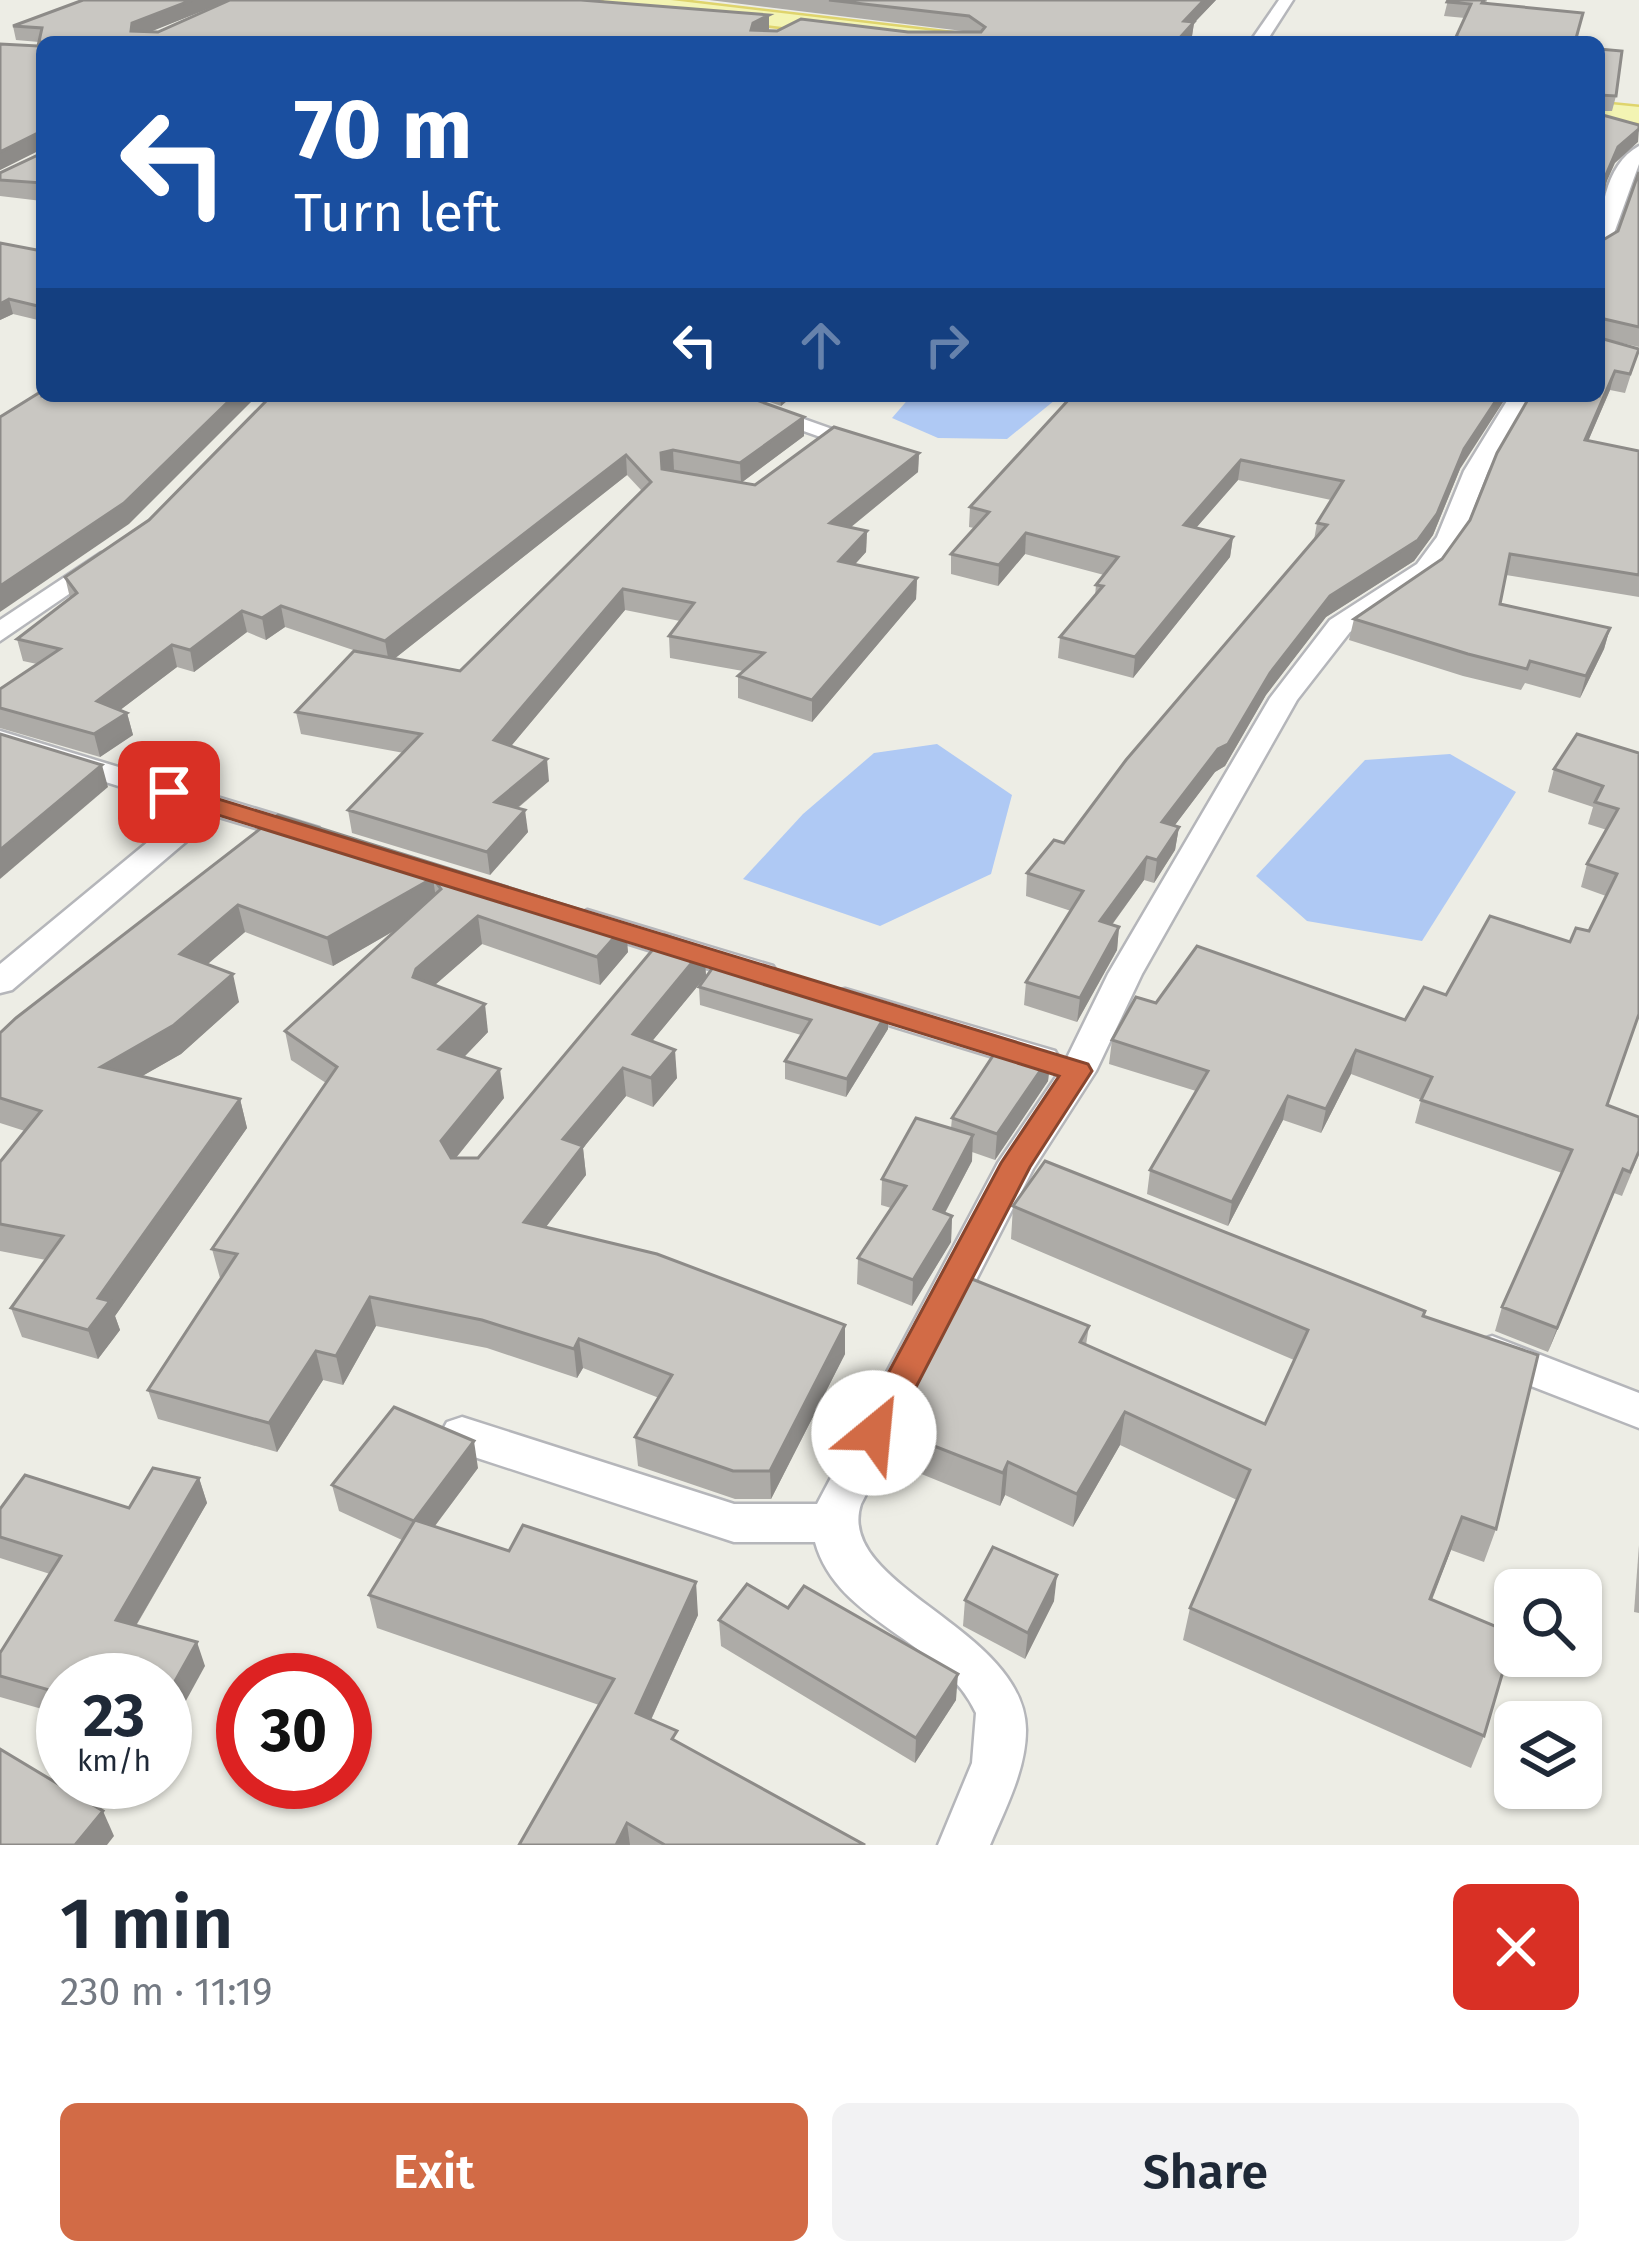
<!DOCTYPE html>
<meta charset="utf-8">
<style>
body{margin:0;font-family:"Fira Sans",sans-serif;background:#f2f2f3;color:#1f2937;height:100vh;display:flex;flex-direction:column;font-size:45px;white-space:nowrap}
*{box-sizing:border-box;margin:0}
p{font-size:39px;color:#747a83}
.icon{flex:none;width:66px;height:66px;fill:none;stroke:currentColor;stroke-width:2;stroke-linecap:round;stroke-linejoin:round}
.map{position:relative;height:1845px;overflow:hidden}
.sheet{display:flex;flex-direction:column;background:#fff;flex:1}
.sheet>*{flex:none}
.top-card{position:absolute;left:36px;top:36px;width:1569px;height:366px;border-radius:18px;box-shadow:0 3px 9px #0004;background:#1a4fa0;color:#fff;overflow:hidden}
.tools{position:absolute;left:1494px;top:1569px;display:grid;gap:24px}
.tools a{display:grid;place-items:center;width:108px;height:108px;border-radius:18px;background:#fff;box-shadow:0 3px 9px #0004;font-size:60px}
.speed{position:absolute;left:36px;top:1653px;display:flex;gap:24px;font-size:60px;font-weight:700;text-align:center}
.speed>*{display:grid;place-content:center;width:156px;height:156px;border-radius:50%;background:#fff;box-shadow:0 3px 9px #0004;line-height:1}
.speed small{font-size:30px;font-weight:400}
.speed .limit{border:18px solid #d22;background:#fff;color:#111}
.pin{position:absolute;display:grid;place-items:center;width:102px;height:102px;color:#fff;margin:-51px;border-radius:24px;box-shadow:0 6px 18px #0006}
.me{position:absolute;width:132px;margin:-66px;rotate:28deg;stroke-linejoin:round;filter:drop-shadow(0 0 9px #0008)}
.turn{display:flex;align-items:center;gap:42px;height:252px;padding:0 60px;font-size:54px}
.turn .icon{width:156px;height:156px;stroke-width:2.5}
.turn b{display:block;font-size:84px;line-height:102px}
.lanes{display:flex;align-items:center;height:114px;padding:0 60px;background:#0003;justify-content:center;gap:60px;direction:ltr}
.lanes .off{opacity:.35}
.round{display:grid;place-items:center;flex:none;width:126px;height:126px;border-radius:18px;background:#f2f2f3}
.head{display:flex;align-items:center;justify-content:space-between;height:204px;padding:0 60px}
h1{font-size:72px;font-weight:600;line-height:90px}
.primary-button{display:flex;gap:24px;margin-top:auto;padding:24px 60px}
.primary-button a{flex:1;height:138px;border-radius:18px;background:#d26b46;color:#fff;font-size:48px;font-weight:600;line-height:138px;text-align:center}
.primary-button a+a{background:#f2f2f3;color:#1f2937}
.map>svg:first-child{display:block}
.water{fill:#afc9f4}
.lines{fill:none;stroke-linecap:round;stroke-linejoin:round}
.minor-casing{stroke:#b5b6ba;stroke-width:5}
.primary-casing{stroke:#dfd46d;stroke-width:5}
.minor{fill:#fff;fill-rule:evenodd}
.primary{fill:#f3f4b3;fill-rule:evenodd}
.wall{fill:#adaba7;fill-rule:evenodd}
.shaded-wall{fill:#8d8b88}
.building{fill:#c9c7c2;stroke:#8d8b88;stroke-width:3}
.route{fill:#d26b46;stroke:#88462e;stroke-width:3}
</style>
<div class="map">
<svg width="1639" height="1845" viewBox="0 0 1639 1845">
<rect width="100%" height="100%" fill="#edede5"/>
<!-- water -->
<g class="water">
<polygon points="911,396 1060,396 1007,439 938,438 892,418"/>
<polygon points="937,744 1012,795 991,874 880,926 743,879 803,814 874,753"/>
<polygon points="1450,754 1516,792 1422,941 1307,921 1256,876 1365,760"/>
</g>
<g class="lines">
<defs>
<g id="minor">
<polygon points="1279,0 1293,0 1266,42 1250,42"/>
<path d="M1639,146V164L1609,247L1599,253C1599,217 1604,165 1639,146Z"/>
<polygon points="705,396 739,396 880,446 860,451"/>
<path d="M1510,396H1532L1488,471L1462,538L1435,576L1350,632L1297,700L1142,974L1096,1071L1033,1169L861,1504C834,1586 1025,1628 1026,1730C1026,1770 1005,1809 990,1845H938L972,1763L976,1713C943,1640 837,1623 815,1542H734L447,1448L440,1435L447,1422L462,1417L734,1504H817L998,1163L1062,1068L1108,974L1270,698L1330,620L1417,564L1437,537L1464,471Z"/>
<polygon points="101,553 114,561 110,566 0,641 0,620"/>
<polygon points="0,731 319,828 324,835 308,844 216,816 12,990 0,993 0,964 189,808 0,749"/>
<polygon points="587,910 773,966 778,974 761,985 575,927 571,920"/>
<polygon points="845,989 1055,1051 1060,1060 1055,1069 1042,1072 833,1008 828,1000 833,992"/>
<polygon points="1492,1336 1639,1393 1639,1428 1477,1365 1471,1353 1477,1341"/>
</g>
<g id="primary">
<polygon points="603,0 671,0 968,35 980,42 908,42 614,7"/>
<polygon points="1599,103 1639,107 1639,123 1599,119"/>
</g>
</defs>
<!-- minor casing -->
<use href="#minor" class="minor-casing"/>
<!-- primary casing -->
<use href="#primary" class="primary-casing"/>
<!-- minor -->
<use href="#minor" class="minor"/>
<!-- primary -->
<use href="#primary" class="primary"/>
</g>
<!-- wall -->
<g class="wall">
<polygon points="230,0 151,31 769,30 767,31 971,32 709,0 1216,0 1194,23 1192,36 1187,42 42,42 42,201 0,196 0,173 40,154 40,150 0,170 0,44 38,46 39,42 16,40 13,26"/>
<polygon points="1448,0 1487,0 1486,3 1583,13 1576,42 1455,42 1465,18 1444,16"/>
<polygon points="1599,49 1616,96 1612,111 1599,111"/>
<polygon points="1639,172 1639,347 1600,338 1639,349 1625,393 1610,390 1588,441 1639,451 1639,597 1506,575 1500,604 1610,628 1604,649 1580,698 1525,683 1521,690 1463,676 1349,640 1354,619 1442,559 1470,520 1497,453 1530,396 1599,396 1599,222 1603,240 1618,231"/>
<polygon points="0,243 42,251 42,321 13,314 0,320"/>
<path d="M271,396L804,436L741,483L755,485L919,453L918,472L850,528L867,531L866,552L855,564L917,578L916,599L812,722L738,698V676L743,671L670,658L669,636L680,621L625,610L511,746L549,781L518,808L528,832L490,875L352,833L348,810L404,753L301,734L296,712L356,651L285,627L266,640L247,632L194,672L177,667L120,710L127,713L133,735L100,757L0,728V689L37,664L23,661L17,639L70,598L65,577L149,520ZM627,475L642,491L460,671L394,659Z"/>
<polygon points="753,396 788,396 788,400 781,406"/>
<polygon points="1072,396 1460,469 1433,535 1414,561 1326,617 1266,695 1225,766 1215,772 1174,826 1179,827 1175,850 1154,883 1144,880 1112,925 1119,927 1117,950 1077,1022 1024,1005 1026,982 1071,911 1026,896 1027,873 1064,843 1314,540 1317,523 1331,500 1238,480 1196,528 1233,537 1230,557 1133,678 1058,658 1060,637 1095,596 1096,585 1104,575 1025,554 998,586 951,574 951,554 974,528 969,527 970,507"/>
<polygon points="1639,753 1607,1105 1639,1155 1622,1196 1614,1193 1548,1352 1495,1331 1502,1307 1562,1173 1415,1123 1421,1100 1351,1074 1321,1133 1283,1120 1228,1226 1147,1194 1150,1170 1196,1091 1109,1064 1112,1040 1156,1003 1405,1020 1446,995 1570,942 1589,931 1606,896 1581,887 1587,864 1607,830 1588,824 1593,807 1548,792 1554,769"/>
<polygon points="278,815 628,952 600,985 482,944 435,985 488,1032 464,1057 504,1098 456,1158 478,1158 704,948 706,976 652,1041 677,1078 653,1107 626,1096 583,1148 586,1175 546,1227 845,1354 771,1499 735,1499 638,1466 635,1437 659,1398 583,1368 577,1378 487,1348 376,1326 343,1385 323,1380 277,1452 158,1419 148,1390 222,1278 220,1278 212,1249 326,1083 291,1060 285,1031 397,929 333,966 245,932 207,964 239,1002 181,1054 142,1076 240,1099 247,1128 115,1316 120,1330 98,1359 22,1337 11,1308 46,1260 0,1251 0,1162 25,1131 0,1123 0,1033"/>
<polygon points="699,987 888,1011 888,1029 846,1097 785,1079 785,1061 801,1035 700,1005"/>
<polygon points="1051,1055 1048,1081 995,1160 972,1152 972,1161 945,1213 952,1216 951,1242 912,1306 857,1284 858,1258 891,1208 881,1205 882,1179 951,1128 952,1118"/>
<polygon points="1013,1206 1424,1316 1496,1529 1484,1562 1451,1550 1432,1600 1484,1736 1471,1768 1183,1640 1190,1608 1237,1500 1120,1445 1073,1527 1005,1495 1000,1506 887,1460 888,1428 1089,1326 1086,1345 1265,1424 1294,1360 1011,1239"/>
<polygon points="478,1468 435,1526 698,1615 651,1720 678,1742 865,1845 519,1845 599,1705 377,1628 369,1595 402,1540 339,1511 332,1485"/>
<polygon points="199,1478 207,1503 136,1626 205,1666 165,1680 63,1680 63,1715 0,1697 0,1653 50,1574 0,1558 0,1509 129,1508"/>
<polygon points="1639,1545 1639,1613 1634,1612"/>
<polygon points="965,1600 1054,1601 1025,1659 963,1626"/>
<polygon points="788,1608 956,1700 915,1763 721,1646 719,1620"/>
</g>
<!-- shaded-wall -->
<g class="shaded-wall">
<polygon points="192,0 230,0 135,38 131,31 132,23"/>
<polygon points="1204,0 1216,0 1194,23 1192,36 1187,42 1176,42 1184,21"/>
<polygon points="769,15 769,30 753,38 751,42 753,23"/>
<polygon points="1639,129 1638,142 1615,163 1602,192 1606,175 1618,147"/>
<polygon points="36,134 40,150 0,170 0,152"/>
<polygon points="9,299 13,314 0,320 0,304"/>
<polygon points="1615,371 1610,390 1580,460 1585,440"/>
<polygon points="234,396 257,396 129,524 0,612 0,586"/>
<polygon points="780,396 788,396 788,400 781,406"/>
<polygon points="1499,396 1507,396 1460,469 1433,535 1414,561 1326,617 1266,695 1225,766 1215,772 1160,845 1162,822 1270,673 1330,596 1464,449"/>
<polygon points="804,417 804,436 741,483 740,463"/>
<polygon points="673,450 674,470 662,473 661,453"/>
<polygon points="919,453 918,472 830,544 830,523"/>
<polygon points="626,455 627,475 389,663 385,641"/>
<polygon points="1241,460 1238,480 1181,545 1184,525"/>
<polygon points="867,531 866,552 839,582 839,561"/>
<polygon points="1026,533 1025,554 998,586 999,565"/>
<polygon points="1233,537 1230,557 1133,678 1135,657"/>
<polygon points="917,578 916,599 812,722 812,700"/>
<polygon points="623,589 625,610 497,763 494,740"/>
<polygon points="281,606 285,627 266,640 262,618"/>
<polygon points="242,611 247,632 194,672 190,650"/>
<polygon points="1610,628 1604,649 1580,698 1586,676"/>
<polygon points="172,645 177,667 103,723 97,701"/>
<polygon points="127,713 133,735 100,757 94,734"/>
<polygon points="547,759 549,781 498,824 495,802"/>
<polygon points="102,765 108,787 0,879 0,850"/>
<polygon points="525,810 528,832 490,875 487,852"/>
<polygon points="1179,827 1175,850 1154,883 1157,860"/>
<polygon points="1147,857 1144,880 1097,945 1100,921"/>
<polygon points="433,878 437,906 333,966 327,938"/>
<polygon points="238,905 245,932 187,982 180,954"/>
<polygon points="478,916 482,944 421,997 413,977 416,969"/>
<polygon points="626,924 628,952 600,985 597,957"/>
<polygon points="1119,927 1117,950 1077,1022 1080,998"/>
<polygon points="704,948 706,976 635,1062 633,1034"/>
<polygon points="233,974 239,1002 181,1054 109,1095 101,1067"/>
<polygon points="485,1004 488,1032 444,1078 439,1049"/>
<polygon points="888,1011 888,1029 846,1097 847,1079"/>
<polygon points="675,1050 677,1078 653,1107 651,1078"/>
<polygon points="1356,1050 1351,1074 1321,1133 1326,1109"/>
<polygon points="1051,1055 1048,1081 995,1160 997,1134"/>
<polygon points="623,1068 626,1096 583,1148 586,1175 528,1250 524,1222 563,1139"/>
<polygon points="500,1069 504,1098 446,1170 441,1141"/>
<polygon points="1288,1096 1283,1120 1228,1226 1232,1202"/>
<polygon points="240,1099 247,1128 115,1316 120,1330 98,1359 88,1330 98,1298"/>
<polygon points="973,1135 972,1161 933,1235 934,1209"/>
<polygon points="1623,1169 1614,1193 1548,1352 1557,1328"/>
<polygon points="952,1216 951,1242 912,1306 913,1280"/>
<polygon points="370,1297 376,1326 343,1385 336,1356"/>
<polygon points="845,1325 845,1354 771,1499 770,1471"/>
<polygon points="579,1339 583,1368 577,1378 574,1349"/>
<polygon points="316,1351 323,1380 277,1452 269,1423"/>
<polygon points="1125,1412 1120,1445 1073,1527 1077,1494"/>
<polygon points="474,1441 478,1468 419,1547 414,1521"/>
<polygon points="1008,1462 1005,1495 1000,1506 1003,1473"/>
<polygon points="199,1478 207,1503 125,1644 116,1620"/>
<polygon points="1462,1517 1451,1550 1419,1632 1430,1599"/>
<polygon points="1057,1575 1054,1601 1025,1659 1028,1633"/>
<polygon points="696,1582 698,1615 639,1746 636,1713"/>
<polygon points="197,1642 205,1666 165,1739 165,1699"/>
<polygon points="958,1674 956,1700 915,1763 916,1738"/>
<polygon points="103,1811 114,1836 107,1845 75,1845"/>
<polygon points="627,1823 630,1845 616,1845"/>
</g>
<!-- building -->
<g class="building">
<polygon points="83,0 192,0 132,23 131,31 158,32 230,0 581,0 769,15 753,23 751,30 777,31 801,19 908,32 981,32 985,27 969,16 829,0 1204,0 1184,21 1194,22 1176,42 42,42 42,137 36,134 0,152 0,44 38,46 42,28 13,26"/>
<polygon points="1448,0 1484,0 1482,3 1583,13 1575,42 1500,42 1456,37 1471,4 1447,2"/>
<polygon points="1599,49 1622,51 1616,96 1600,95 1599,104"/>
<polygon points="1599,114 1639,125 1639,129 1618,147 1606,175 1599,221"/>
<polygon points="42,142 42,183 0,180 0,173 40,154"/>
<polygon points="1639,172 1639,327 1604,319 1599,324 1600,338 1639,349 1630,374 1615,371 1585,440 1639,451 1639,575 1510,554 1500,604 1610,628 1586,676 1530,661 1527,669 1468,654 1354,619 1442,559 1470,520 1497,453 1530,396 1599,396 1599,222 1603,240 1618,231"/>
<polygon points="0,243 42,251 42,307 9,299 0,304"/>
<polygon points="42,391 42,396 234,396 124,503 0,586 0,417"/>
<polygon points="271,396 745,396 804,417 740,463 673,450 661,453 662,469 755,485 834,427 919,453 830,523 867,531 839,561 917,578 812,700 738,676 764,653 669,636 694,603 623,589 494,740 547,759 495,802 525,810 487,852 348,810 421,734 296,712 354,651 460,671 651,482 626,455 385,641 281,606 262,618 242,611 190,650 172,645 97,701 127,713 94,734 0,708 0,689 60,649 17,639 77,593 65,577 149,520"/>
<polygon points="1072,396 1499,396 1464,449 1437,514 1418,540 1330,596 1270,673 1228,744 1218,749 1162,822 1179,827 1157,860 1147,857 1100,921 1119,927 1080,998 1026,982 1083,891 1027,873 1054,840 1064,843 1126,760 1327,525 1317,523 1343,481 1241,460 1184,525 1233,537 1135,657 1060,637 1103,586 1096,585 1118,557 1026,533 999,565 951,554 989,512 970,507"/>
<polygon points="0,734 102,765 0,850"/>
<polygon points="1577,734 1639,753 1639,1014 1607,1105 1639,1117 1639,1151 1630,1172 1623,1169 1557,1328 1502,1307 1572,1150 1421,1100 1432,1077 1356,1050 1326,1109 1288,1096 1232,1202 1150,1170 1208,1071 1112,1040 1136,997 1156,1003 1197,946 1405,1020 1424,987 1446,995 1490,916 1570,942 1576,928 1589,931 1617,874 1587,864 1618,809 1595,802 1603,786 1554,769"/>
<polygon points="278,815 626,924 597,957 478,916 416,969 413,977 485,1004 439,1049 500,1069 441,1141 451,1158 478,1158 665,935 704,948 633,1034 675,1050 651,1078 623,1068 563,1139 583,1146 524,1222 657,1254 845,1325 770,1471 733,1471 635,1437 672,1375 579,1339 574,1349 482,1320 370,1297 336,1356 316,1351 269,1423 148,1390 237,1254 212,1249 337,1067 285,1031 441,889 433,878 327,938 238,905 180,954 233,974 174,1025 101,1067 240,1099 98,1298 110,1301 88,1330 11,1308 63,1236 0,1224 0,1162 41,1111 0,1098 0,1033 16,1018"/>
<polygon points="719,959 888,1011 847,1079 785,1061 811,1020 699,987"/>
<polygon points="1004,1039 1051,1055 997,1134 952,1118"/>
<polygon points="916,1118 973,1135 934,1209 952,1216 913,1280 858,1258 906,1186 882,1179"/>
<polygon points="1045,1161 1425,1311 1423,1316 1538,1355 1496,1529 1462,1517 1430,1599 1514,1634 1484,1736 1190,1608 1250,1470 1125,1412 1077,1494 1008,1462 1003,1473 888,1428 967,1277 1089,1326 1080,1342 1265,1424 1308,1330 1013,1206"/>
<polygon points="394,1407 474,1441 414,1521 332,1485"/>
<polygon points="153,1468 199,1478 116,1620 197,1642 165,1699 165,1680 63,1680 63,1694 0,1676 0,1653 61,1556 0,1537 0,1509 25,1475 129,1508"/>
<polygon points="415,1520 509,1551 523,1525 696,1582 636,1713 677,1731 672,1739 865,1845 665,1845 627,1823 616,1845 519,1845 614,1679 369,1595"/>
<polygon points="993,1547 1057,1575 1028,1633 965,1600"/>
<polygon points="747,1584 788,1608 804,1586 958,1674 916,1738 719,1620"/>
<polygon points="0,1749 103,1811 75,1845 0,1845"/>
</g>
<!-- route -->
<polygon class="route" points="169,784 1088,1064 1092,1071 1030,1167 887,1443 874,1448 862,1443 856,1433 1001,1163 1059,1076 160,797 156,792"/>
</svg>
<div class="tools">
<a><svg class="icon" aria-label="search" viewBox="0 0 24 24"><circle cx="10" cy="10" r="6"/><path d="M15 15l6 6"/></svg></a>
<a><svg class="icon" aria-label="layers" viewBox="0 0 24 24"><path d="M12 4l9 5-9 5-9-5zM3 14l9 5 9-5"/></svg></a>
</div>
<div class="speed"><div>23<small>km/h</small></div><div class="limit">30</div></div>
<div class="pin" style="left:169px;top:792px;background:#d93025"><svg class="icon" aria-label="arrive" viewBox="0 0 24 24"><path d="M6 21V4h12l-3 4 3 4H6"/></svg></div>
<svg class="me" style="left:874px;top:1433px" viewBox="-20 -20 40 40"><circle r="19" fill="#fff"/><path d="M0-13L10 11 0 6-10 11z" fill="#d26b46"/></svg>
<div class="top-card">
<div class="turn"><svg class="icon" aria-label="left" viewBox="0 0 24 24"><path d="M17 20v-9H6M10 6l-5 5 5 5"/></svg><div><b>70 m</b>Turn left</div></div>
<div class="lanes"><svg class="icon" aria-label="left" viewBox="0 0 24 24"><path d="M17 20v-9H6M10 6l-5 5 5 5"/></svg><svg class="icon off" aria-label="ahead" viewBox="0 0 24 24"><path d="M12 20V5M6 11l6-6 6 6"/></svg><svg class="icon off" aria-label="right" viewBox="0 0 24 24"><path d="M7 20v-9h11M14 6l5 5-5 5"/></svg></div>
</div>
</div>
<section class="sheet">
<div class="head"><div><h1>1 min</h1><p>230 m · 11:19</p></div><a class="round" style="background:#d93025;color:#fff"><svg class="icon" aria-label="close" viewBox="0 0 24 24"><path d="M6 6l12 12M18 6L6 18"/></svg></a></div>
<div class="primary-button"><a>Exit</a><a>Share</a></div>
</section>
